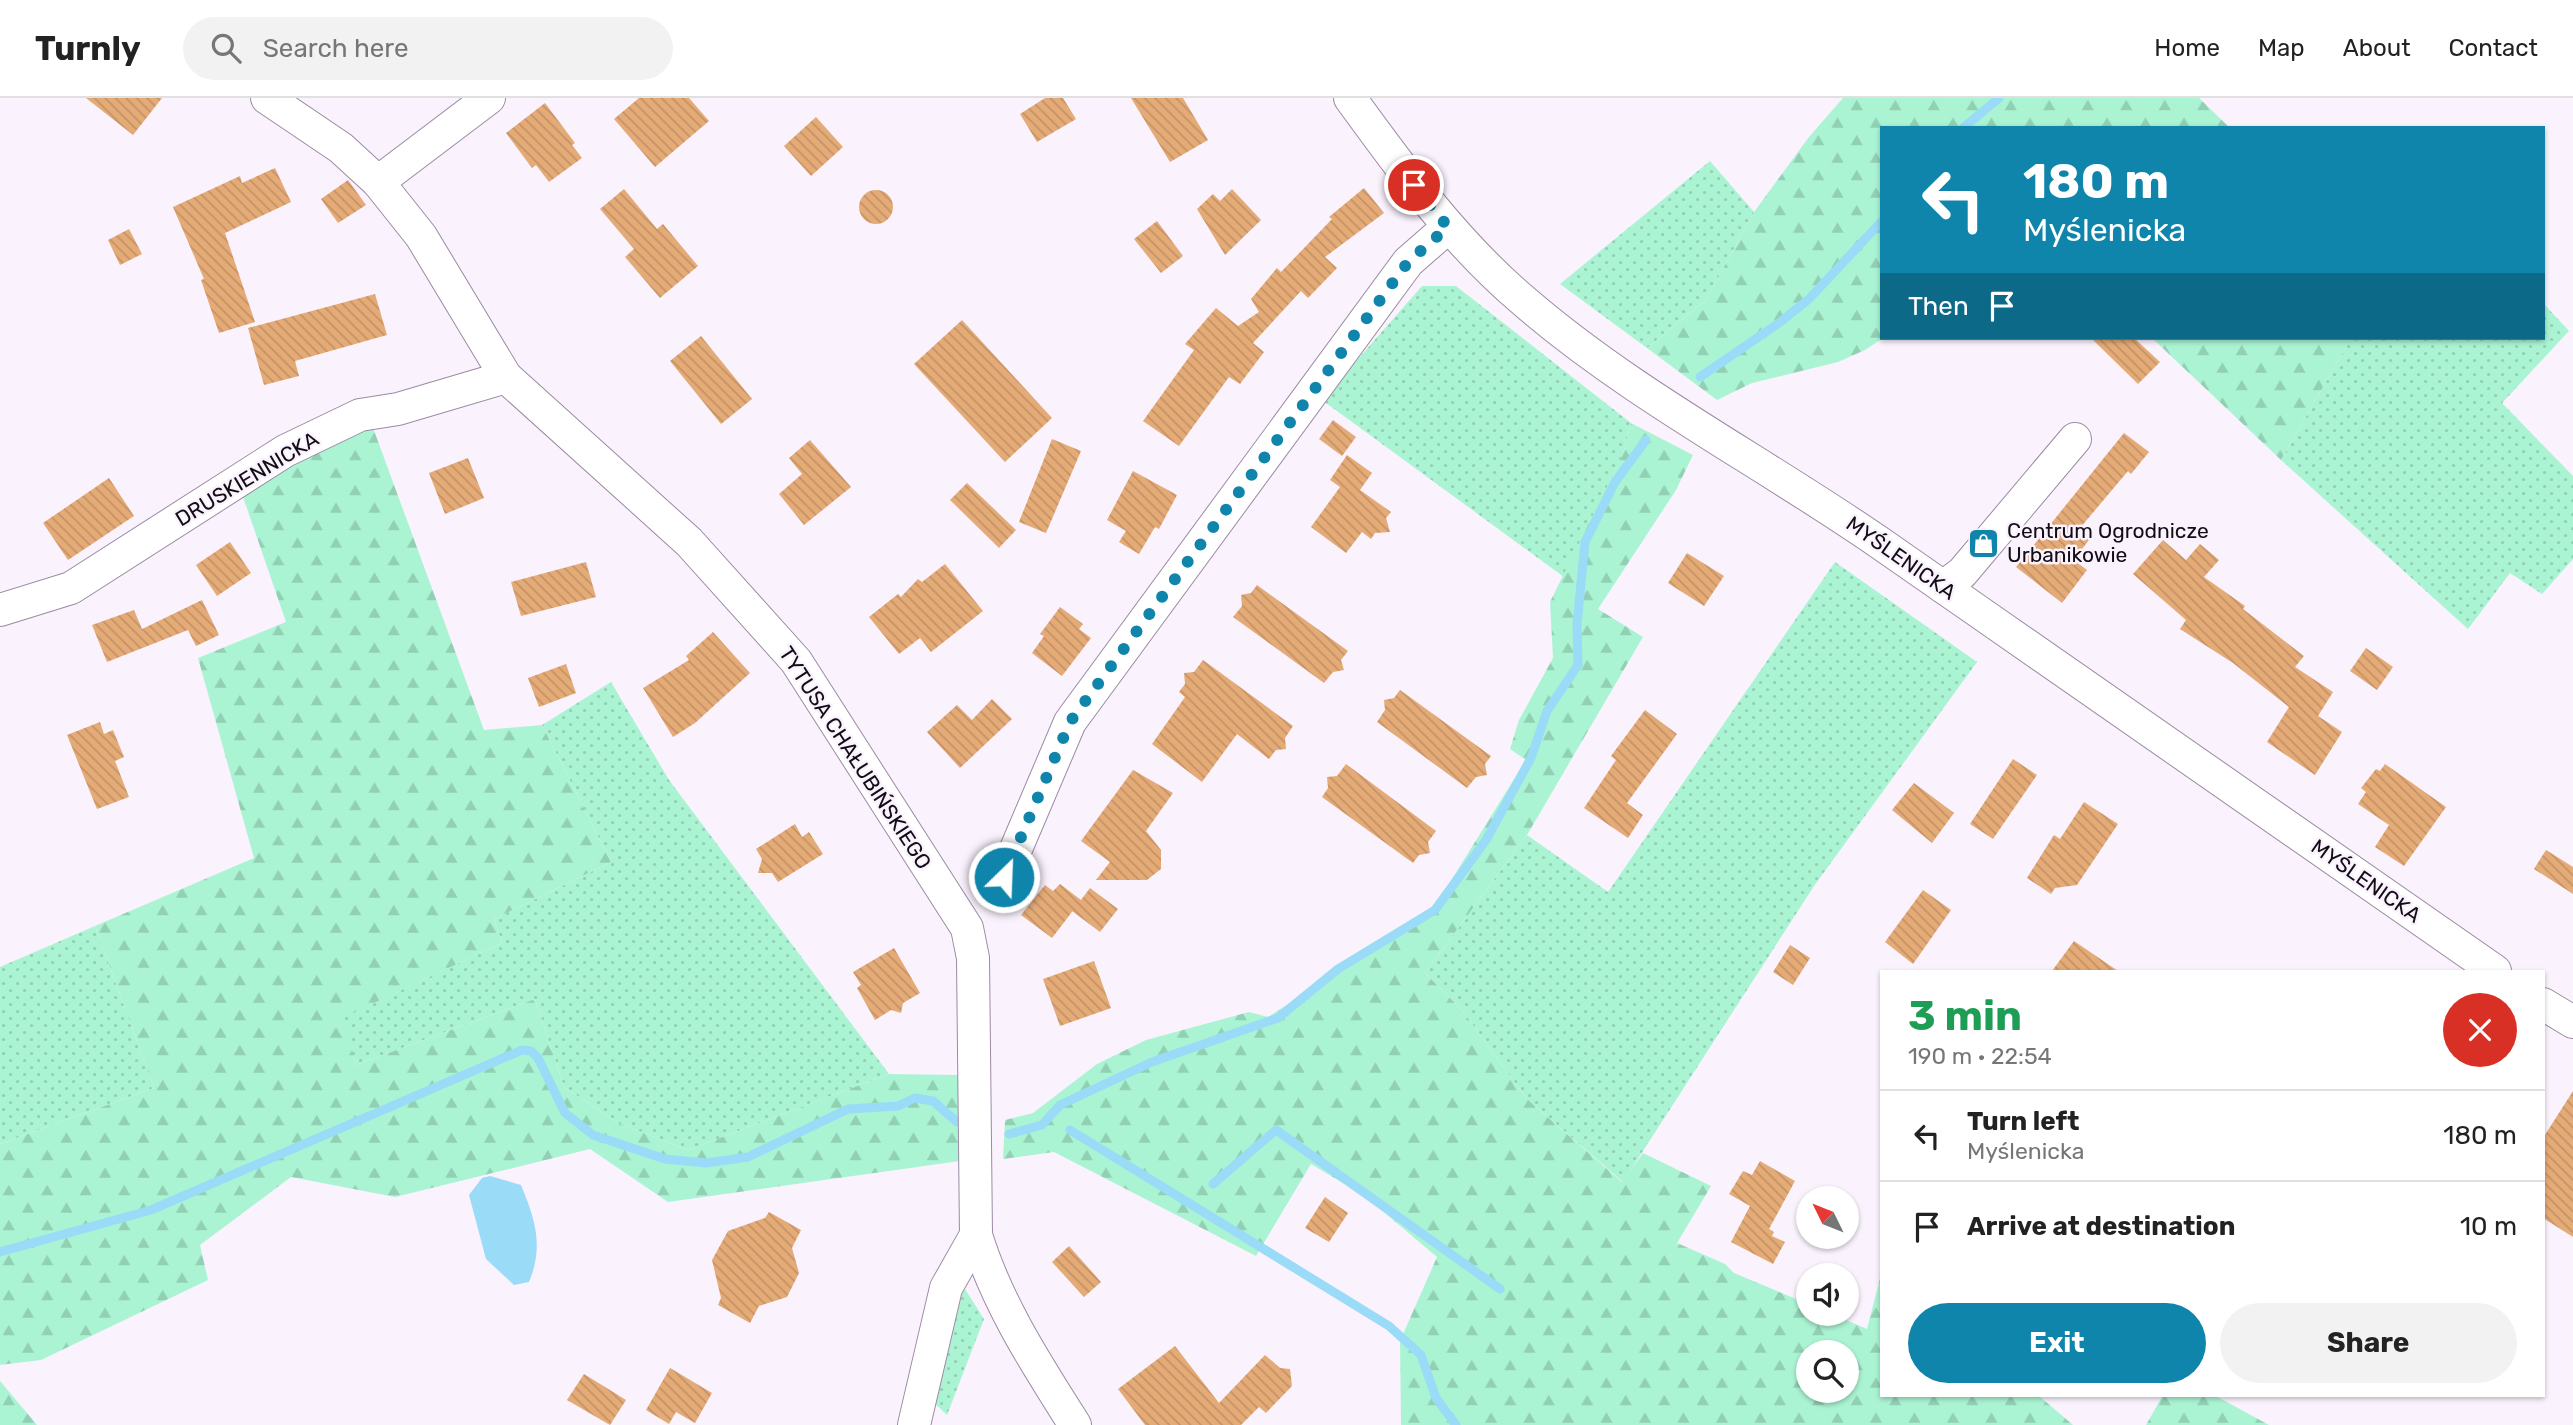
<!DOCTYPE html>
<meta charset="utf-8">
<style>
body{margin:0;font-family:Rubik,sans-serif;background:#f2f2f2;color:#222;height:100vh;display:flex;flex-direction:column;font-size:26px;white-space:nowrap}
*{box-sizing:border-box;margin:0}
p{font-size:23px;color:#767676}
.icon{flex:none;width:38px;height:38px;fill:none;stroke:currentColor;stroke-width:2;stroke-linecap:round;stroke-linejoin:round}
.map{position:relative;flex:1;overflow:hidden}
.details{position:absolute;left:1880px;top:872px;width:665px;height:427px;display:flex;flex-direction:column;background:#fff;border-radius:0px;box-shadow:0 2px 5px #0004}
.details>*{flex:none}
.top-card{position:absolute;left:1880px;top:28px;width:665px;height:214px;border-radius:0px;box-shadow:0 2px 5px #0004;background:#1085ab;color:#fff;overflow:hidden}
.needle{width:46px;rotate:313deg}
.fabs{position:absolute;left:1796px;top:1088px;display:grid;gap:14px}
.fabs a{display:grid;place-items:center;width:63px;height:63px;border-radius:50%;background:#fff;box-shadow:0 2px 5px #0004;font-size:35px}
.pin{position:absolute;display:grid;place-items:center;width:60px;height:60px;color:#fff;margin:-30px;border:4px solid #fff;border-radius:50%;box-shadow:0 2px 7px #0007}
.me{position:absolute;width:77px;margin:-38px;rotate:24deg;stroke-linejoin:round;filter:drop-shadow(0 0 5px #0008)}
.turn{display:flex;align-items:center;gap:24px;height:147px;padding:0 28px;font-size:32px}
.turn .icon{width:91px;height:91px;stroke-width:2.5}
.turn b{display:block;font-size:49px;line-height:60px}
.then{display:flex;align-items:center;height:66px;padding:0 28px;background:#0003;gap:14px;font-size:26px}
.round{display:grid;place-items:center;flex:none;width:74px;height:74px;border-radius:37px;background:#f2f2f2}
.summary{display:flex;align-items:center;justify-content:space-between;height:119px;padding:0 28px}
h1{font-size:42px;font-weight:700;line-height:52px;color:#1e9e55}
.button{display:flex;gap:14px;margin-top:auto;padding:14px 28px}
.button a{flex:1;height:80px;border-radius:42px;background:#1085ab;color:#fff;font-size:28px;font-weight:700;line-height:80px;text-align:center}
.button a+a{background:#f2f2f2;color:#222}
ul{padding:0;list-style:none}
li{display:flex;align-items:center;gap:21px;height:91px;padding:0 28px;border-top:2px solid #e0e0e0}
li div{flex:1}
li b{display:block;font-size:26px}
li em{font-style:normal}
header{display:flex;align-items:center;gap:42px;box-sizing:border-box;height:98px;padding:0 35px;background:#fff;border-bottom:2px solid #e0e0e0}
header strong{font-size:33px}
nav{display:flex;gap:38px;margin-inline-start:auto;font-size:24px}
.search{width:490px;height:63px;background:#f2f2f2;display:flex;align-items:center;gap:18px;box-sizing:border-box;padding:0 24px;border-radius:38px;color:#767676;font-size:26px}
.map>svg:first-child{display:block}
.grass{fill:url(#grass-dots)}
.forest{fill:url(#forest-firs);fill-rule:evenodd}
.water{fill:#9adbf7}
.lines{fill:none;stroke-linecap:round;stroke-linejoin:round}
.stream{stroke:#9adbf7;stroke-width:9}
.building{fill:url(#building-back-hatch)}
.minor-casing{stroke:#9c8aa3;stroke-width:34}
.minor{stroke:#fff;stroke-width:32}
.route{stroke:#1085ab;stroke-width:12;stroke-dasharray:0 21.6}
.labels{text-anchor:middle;stroke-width:5;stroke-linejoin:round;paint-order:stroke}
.street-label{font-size:21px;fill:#120c15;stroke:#faf2fd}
.poi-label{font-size:21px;fill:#120c15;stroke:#faf2fd;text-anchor:start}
</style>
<header>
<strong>Turnly</strong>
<div class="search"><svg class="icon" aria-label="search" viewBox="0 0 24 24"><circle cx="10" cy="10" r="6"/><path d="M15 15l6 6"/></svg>Search here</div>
<nav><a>Home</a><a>Map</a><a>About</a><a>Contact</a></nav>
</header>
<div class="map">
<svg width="2573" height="1327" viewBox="0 0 2573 1327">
<defs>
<pattern id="grass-dots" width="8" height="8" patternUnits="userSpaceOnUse" patternTransform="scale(1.75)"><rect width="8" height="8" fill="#abf4d3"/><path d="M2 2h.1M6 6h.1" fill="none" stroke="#92d0b4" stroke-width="1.8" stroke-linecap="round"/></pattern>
<pattern id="forest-firs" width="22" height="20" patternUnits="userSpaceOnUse" patternTransform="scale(1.75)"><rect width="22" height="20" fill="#abf4d3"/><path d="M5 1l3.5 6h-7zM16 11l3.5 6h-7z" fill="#92d0b4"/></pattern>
<pattern id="building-back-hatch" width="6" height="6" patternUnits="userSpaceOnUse" patternTransform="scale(1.75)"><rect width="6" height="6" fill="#e5ab77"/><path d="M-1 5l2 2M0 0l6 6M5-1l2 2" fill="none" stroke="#c39266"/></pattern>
</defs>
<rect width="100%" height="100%" fill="#faf2fd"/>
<!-- grass -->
<g class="grass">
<polygon points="1710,63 1754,114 1706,202 1647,250 1560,186"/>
<polygon points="1422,188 1456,188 1631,325 1623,356 1564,479 1322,302"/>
<polygon points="2543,205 2569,233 2502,305 2573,378 2573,461 2542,496 2510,475 2468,531 2281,362 2351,240 2543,240"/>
<polygon points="1835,464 1977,564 1814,788 1623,1084 1527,1001 1462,912 1425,875 1527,737 1608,794"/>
<polygon points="611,584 669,682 889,976 688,1052 618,1025 564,989 535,901 356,967 343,919 502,845 494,821 611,764 542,627"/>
<polygon points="95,828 154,990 0,1046 0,869"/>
<polygon points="963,1188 984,1221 947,1317 933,1304"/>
</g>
<!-- forest -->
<g class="forest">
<polygon points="1843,0 2199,0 2230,30 1881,30 1883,240 1865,252 1838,264 1752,285 1717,302 1647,250 1706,202 1754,114 1809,39"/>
<polygon points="2152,240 2351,240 2281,362"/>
<path d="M1631,325L1693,357L1676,392L1598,511L1643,539L1527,737L1425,875L1462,912L1527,1001L1622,1084L1643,1055L1711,1088L1677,1145L1725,1166L1734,1175L1808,1206V1216H1832L1867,1231L1881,1177V1297H2038L2073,1327H1401L1400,1243L1437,1159L1366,1099L1311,1066L1256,1158L1054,1054L1003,1061L1005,1022L1033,1015L1097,966L1146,942L1249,914L1268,919L1390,840L1437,805L1526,662L1510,651L1519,622L1553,560L1550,504L1623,356ZM1808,1255H1846V1293H1808Z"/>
<polygon points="372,327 484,632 542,627 611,764 494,821 502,845 344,919 356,967 535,901 564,989 618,1025 688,1052 889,976 959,977 960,1063 668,1104 590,1051 395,1099 291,1079 200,1147 208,1182 41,1262 0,1267 0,1046 154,990 95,828 254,760 198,560 286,524 241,393"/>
<polygon points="0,1283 37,1327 0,1327"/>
<polygon points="2163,1297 2214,1297 2269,1327 2146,1327"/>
</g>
<!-- water -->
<path class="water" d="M490,1078L521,1087C535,1121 544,1148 529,1184L514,1187L486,1161L469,1097L482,1080Z"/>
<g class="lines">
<!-- stream -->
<g class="stream">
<polyline points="1963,30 1999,0"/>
<polyline points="1700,279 1779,225 1809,201 1881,124"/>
<polyline points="1070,1032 1389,1228 1421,1257 1436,1300 1456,1327"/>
<polyline points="1009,1036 1042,1027 1060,1007 1152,964 1278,920 1338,871 1435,812 1486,742 1531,660 1547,613 1578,567 1577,526 1585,444 1615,384 1646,342"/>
<polyline points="1213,1086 1276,1032 1500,1191"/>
<polyline points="0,1154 151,1112 522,952 531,953 538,960 565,1015 593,1037 665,1061 706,1065 748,1059 848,1011 898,1008 915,1000 933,1003 957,1024"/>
</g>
</g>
<!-- building -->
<g class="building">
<polygon points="86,0 162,0 133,37"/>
<polygon points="639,0 689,0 709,23 655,69 614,21"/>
<polygon points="1045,0 1063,0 1076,21 1037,44 1020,16"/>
<polygon points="1131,0 1183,0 1208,42 1170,64"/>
<polygon points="545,5 575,45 572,47 582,60 549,84 536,67 532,70 506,35"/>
<polygon points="816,19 843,49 811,78 784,48"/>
<polygon points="275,70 291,104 225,135 255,224 219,235 201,182 204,181 173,109 240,78 242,85"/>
<polygon points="348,82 366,107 338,125 321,101"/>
<polygon points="1364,90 1384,115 1325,159 1337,170 1308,200 1301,193 1253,245 1264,254 1240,286 1229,279 1179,348 1143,323 1194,252 1185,246 1216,210 1238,228 1259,214 1251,201 1277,170 1281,174 1332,121 1329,119"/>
<polygon points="624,91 657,131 663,126 698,168 660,200 625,159 634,151 600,111"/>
<polygon points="1232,91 1261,122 1225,157 1197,111 1213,96 1220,103"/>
<circle cx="876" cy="109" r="17"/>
<polygon points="1157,123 1183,158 1161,175 1134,141"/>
<polygon points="129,131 142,156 120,167 108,142"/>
<polygon points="375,196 387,237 295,263 299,278 264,287 248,230"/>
<polygon points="962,222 1052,320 1005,364 914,266"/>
<polygon points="701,238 752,301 721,326 670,263"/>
<polygon points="2091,240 2134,240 2160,264 2138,286"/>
<polygon points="1333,322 1356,339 1342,358 1319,341"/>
<polygon points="2124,335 2149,354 2131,376 2128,373 2080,430 2091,439 2074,462 2087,472 2062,505 2016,469"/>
<polygon points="1052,341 1081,353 1046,435 1019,424"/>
<polygon points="810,342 851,389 804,427 779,396 802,376 789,360"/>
<polygon points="1347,357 1372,375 1360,392 1391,414 1386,420 1390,434 1375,435 1371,441 1362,434 1346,455 1311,429 1340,389 1330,382"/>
<polygon points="468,360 484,400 445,416 429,375"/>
<polygon points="1133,373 1177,397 1159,431 1155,429 1139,456 1119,444 1126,433 1107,422"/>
<polygon points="109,380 134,418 68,462 43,425"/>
<polygon points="967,385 1016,432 999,450 950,402"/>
<polygon points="2163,442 2186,462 2200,446 2219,462 2204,479 2245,508 2243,511 2304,558 2295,569 2333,594 2318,618 2342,634 2315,677 2267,644 2289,609 2233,565 2180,531 2186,522 2133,476"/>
<polygon points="230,444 251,475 217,498 196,467"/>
<polygon points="1687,455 1724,478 1704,508 1668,485"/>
<polygon points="586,464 596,499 521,518 511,484"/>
<polygon points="945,466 983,513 931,554 920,540 899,556 869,519 898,496 901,499 918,481 922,484"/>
<polygon points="1257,487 1348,553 1341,562 1344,572 1333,574 1324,585 1233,519 1242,508 1241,497 1251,495"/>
<polygon points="202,502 219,537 196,548 188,532 107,564 92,527 134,512 142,531"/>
<polygon points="1060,509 1083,526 1079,531 1091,540 1062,578 1032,555 1044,538 1040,536"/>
<polygon points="713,534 750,575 695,625 673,639 643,590 689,562 686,558"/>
<polygon points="2366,550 2393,569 2377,592 2350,573"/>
<polygon points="1203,562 1293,628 1285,640 1286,651 1276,652 1269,661 1237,636 1202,684 1152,646 1185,599 1179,594 1185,586 1184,575 1194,574"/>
<polygon points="566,566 576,595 539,609 528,580"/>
<polygon points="1400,592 1491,658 1485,666 1487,677 1476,679 1467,690 1377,624 1385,612 1384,602 1394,600"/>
<polygon points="992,601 1012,621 960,670 927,634 957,607 972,622"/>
<polygon points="1645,612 1677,636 1627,705 1643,717 1628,740 1584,710 1616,662 1611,658"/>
<polygon points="100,624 104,636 113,632 124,659 115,663 129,699 97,711 67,637"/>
<polygon points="2013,661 2037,677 1993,741 1970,726"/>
<polygon points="1346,666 1436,733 1428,744 1430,755 1419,757 1413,765 1322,699 1328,690 1327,679 1337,678"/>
<polygon points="2385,666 2446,709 2404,768 2375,749 2389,727 2358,706 2366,694 2361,690 2376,671 2380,673"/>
<polygon points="1133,672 1173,695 1146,733 1161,752 1161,771 1147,782 1096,782 1110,764 1081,743"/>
<polygon points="1914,685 1954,715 1932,745 1892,712"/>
<polygon points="2084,704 2118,726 2077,787 2055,790 2051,796 2027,780 2054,737 2060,741"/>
<polygon points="795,726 802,739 809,734 823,756 778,784 772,775 758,775 762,761 756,751"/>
<polygon points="2546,752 2573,769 2573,796 2534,771"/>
<polygon points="1060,786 1081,802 1090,790 1118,811 1100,834 1072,813 1075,810 1052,840 1021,817 1045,787 1053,793"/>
<polygon points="1923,792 1951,812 1913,866 1885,844"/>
<polygon points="2074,843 2118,873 2052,873"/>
<polygon points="1790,847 1810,860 1793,887 1773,874"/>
<polygon points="894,850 920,895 903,905 901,915 891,912 875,922 857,890 861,887 853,874"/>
<polygon points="1094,863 1111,910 1060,928 1043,881"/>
<polygon points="2573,993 2573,1139 2543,1120 2543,1040"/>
<polygon points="1760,1063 1795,1083 1769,1131 1774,1134 1772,1138 1785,1144 1773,1166 1731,1144 1750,1108 1729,1096 1743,1073 1752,1077"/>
<polygon points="1325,1099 1348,1115 1329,1144 1305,1130"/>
<polygon points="769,1114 801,1132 792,1150 799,1175 787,1199 759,1208 750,1225 718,1207 721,1200 712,1162 728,1133 765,1120"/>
<polygon points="1069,1148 1101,1184 1084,1199 1052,1164"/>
<polygon points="1175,1248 1219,1305 1265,1257 1280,1270 1290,1271 1292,1288 1266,1315 1259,1309 1241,1327 1145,1327 1118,1291"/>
<polygon points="670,1270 712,1295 695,1325 676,1314 669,1326 646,1312"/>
<polygon points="584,1276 626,1302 610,1327 567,1302"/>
</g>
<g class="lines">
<defs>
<g id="minor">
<path d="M267,0L341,50L378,84L421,138L506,279L689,444L796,563L967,830L973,860L976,1137C997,1206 1037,1267 1075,1327"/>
<path d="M1350,0C1403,73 1456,146 1525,204C1633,297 1763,364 1880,445C2085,588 2291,730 2495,873"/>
<polyline points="378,84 489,0"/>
<polyline points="1943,489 1962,475 2075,341"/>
<polyline points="0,512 71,490 285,353 360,317 398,311 506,279"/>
<polyline points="1004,779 1070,624 1408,164 1448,129"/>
<polyline points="2543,906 2573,924"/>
<polyline points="914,1327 946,1190 976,1137"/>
</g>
</defs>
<!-- minor casing -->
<use href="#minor" class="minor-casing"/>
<!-- minor -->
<use href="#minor" class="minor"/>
</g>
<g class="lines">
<!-- route -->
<polyline class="route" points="1004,779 1070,624 1408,164 1448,129 1414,87"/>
</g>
<!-- icons -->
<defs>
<symbol id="shop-square" viewBox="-11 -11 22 22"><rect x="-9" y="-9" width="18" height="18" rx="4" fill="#1085ab" stroke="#faf2fd"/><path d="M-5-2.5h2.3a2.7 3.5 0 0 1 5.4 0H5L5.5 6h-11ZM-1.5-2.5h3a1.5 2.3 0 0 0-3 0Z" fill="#fff"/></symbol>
</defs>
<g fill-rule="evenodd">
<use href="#shop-square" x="1966" y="428" width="35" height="35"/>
</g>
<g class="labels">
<!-- street labels -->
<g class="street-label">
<text transform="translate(247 381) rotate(-31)" y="7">DRUSKIENNICKA</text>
<text transform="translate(1901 460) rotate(35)" y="7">MYŚLENICKA</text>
<text transform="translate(855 660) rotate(57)" y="7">TYTUSA CHAŁUBIŃSKIEGO</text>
<text transform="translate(2366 783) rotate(35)" y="7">MYŚLENICKA</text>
</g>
<!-- poi labels -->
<g class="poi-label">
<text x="2007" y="440">Centrum Ogrodnicze<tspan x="2007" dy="24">Urbanikowie</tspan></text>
</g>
</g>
</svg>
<div class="fabs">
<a><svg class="needle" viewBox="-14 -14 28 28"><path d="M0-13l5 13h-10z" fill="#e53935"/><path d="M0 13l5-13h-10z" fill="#767676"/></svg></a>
<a><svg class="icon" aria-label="sound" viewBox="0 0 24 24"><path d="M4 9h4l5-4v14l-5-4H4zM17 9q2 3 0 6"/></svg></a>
<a><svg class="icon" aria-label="search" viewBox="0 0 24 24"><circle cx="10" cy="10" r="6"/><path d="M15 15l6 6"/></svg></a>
</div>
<div class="pin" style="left:1414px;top:87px;background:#d93025"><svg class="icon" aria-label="arrive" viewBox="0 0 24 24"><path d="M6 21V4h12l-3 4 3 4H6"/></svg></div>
<svg class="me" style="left:1004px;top:779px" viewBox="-20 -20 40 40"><circle r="17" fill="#1085ab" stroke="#fff" stroke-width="3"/><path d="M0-11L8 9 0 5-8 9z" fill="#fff"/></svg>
<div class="top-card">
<div class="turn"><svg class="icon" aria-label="left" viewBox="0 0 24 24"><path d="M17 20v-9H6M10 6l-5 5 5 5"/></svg><div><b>180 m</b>Myślenicka</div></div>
<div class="then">Then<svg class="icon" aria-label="arrive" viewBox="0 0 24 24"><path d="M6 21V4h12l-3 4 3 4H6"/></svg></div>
</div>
<section class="details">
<div class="summary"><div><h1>3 min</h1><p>190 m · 22:54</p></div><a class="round" style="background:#d93025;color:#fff"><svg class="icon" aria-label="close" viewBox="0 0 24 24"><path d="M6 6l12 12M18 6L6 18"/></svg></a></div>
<ul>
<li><svg class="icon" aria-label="left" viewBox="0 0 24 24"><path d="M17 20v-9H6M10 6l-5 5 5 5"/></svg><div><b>Turn left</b><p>Myślenicka</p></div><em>180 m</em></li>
<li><svg class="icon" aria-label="arrive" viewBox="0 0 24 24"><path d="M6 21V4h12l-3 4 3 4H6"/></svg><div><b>Arrive at destination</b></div><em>10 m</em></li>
</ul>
<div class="button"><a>Exit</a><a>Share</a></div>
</section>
</div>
